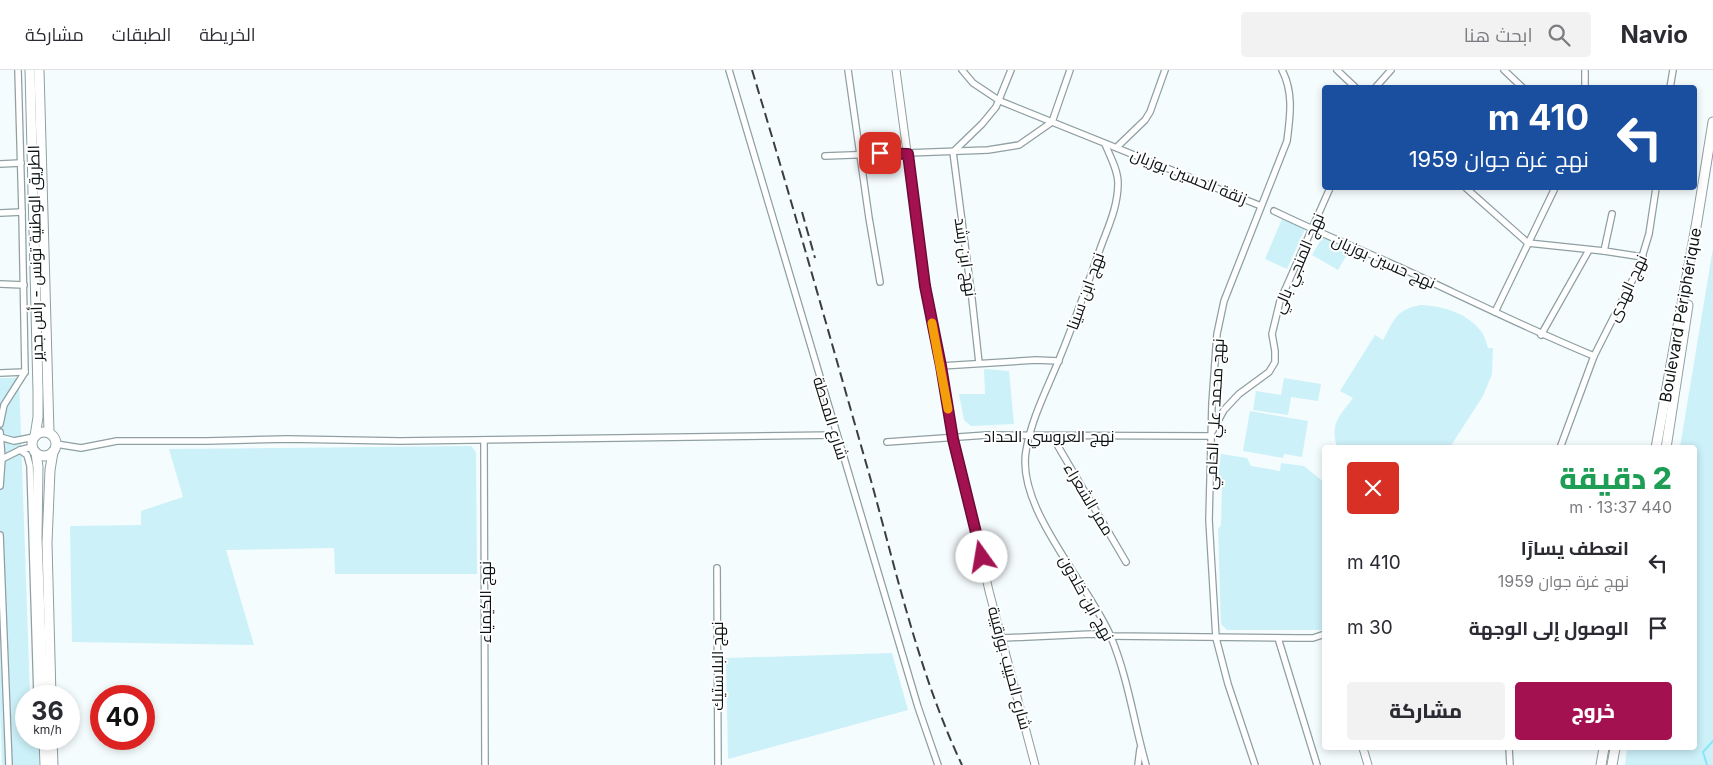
<!DOCTYPE html>
<html lang="ar">
<meta charset="utf-8">
<style>
body{margin:0;font-family:Inter,Cairo,sans-serif;background:#f2f2f3;color:#2b2b33;direction:rtl;height:100vh;display:flex;flex-direction:column;font-size:19px;white-space:nowrap}
*{box-sizing:border-box;margin:0}
p{font-size:16px;color:#7c7c81}
.icon{flex:none;width:28px;height:28px;fill:none;stroke:currentColor;stroke-width:2;stroke-linecap:round;stroke-linejoin:round}
.map{position:relative;flex:1;overflow:hidden;direction:ltr}
.panel{position:absolute;left:1322px;top:375px;width:375px;height:305px;display:flex;flex-direction:column;background:#fff;border-radius:5px;box-shadow:0 2px 8px #0003;direction:rtl}
.panel>*{flex:none}
.guide{position:absolute;left:1322px;top:15px;width:375px;height:105px;border-radius:5px;box-shadow:0 2px 8px #0003;direction:rtl;background:#1a4fa0;color:#fff;overflow:hidden}
.speed{position:absolute;left:15px;top:615px;display:flex;gap:10px;font-size:25px;font-weight:700;text-align:center}
.speed>*{display:grid;place-content:center;width:65px;height:65px;border-radius:50%;background:#fff;box-shadow:0 2px 8px #0003;line-height:1}
.speed small{font-size:12px;font-weight:400}
.speed .limit{border:8px solid #d22;background:#fff;color:#111}
.pin{position:absolute;display:grid;place-items:center;width:42px;height:42px;color:#fff;margin:-21px;border-radius:10px;box-shadow:0 2px 8px #0006}
.me{position:absolute;width:55px;margin:-28px;rotate:347deg;stroke-linejoin:round;filter:drop-shadow(0 0 4px #0008)}
.turn{display:flex;align-items:center;gap:18px;height:105px;padding:0 25px;font-size:22px}
.turn .icon{width:65px;height:65px;stroke-width:2.5}
.turn b{display:block;font-size:35px;line-height:42px}
.round{display:grid;place-items:center;flex:none;width:52px;height:52px;border-radius:5px;background:#f2f2f3}
.head{display:flex;align-items:center;justify-content:space-between;height:85px;padding:0 25px}
h1{font-size:30px;font-weight:800;line-height:38px;color:#1e9e55}
.button{display:flex;gap:10px;margin-top:auto;padding:10px 25px}
.button a{flex:1;height:58px;border-radius:5px;background:#a41151;color:#fff;font-size:20px;font-weight:800;line-height:58px;text-align:center}
.button a+a{background:#f2f2f3;color:#2b2b33}
ul{padding:0;list-style:none}
li{display:flex;align-items:center;gap:15px;height:65px;padding:0 25px}
li div{flex:1}
li b{display:block;font-size:19px}
li em{font-style:normal}
header{display:flex;align-items:center;gap:30px;box-sizing:border-box;height:70px;padding:0 25px;background:#fff;border-bottom:1px solid #e1e1e2}
header strong{font-size:24px}
nav{display:flex;gap:28px;margin-inline-start:auto;font-size:18px}
.search{width:350px;height:45px;background:#f2f2f3;display:flex;align-items:center;gap:12px;box-sizing:border-box;padding:0 18px;border-radius:5px;color:#7c7c81;font-size:19px}
.map>svg:first-child{display:block}
.green{fill:#ccf1f9}
.lines{fill:none;stroke-linecap:round;stroke-linejoin:round}
.stream{stroke:#8ae5f8;stroke-width:2}
.minor-casing{stroke:#8f9fa2;stroke-width:8}
.tertiary-casing{stroke:#8f9fa2;stroke-width:9}
.primary-casing{stroke:#8f9fa2;stroke-width:11}
.trunk-casing{stroke:#8f9fa2;stroke-width:11}
.minor{stroke:#fff;stroke-width:5.5}
.tertiary{stroke:#fff;stroke-width:7}
.primary{stroke:#fff;stroke-width:9}
.trunk{stroke:#fff;stroke-width:9}
.rail{stroke:#393f40;stroke-width:2;stroke-dasharray:10 5;stroke-linecap:butt}
.route-casing{stroke:#6b0b35;stroke-width:12}
.route{stroke:#a41151;stroke-width:9}
.slow{stroke:#f59e0b;stroke-width:9}
.labels{text-anchor:middle;stroke-width:4;stroke-linejoin:round;paint-order:stroke}
.street-label{font-size:16px;fill:#0d1314;stroke:#fff}
</style>
<header>
<strong>Navio</strong>
<div class="search"><svg class="icon" aria-label="search" viewBox="0 0 24 24"><circle cx="10" cy="10" r="6"/><path d="M15 15l6 6"/></svg>ابحث هنا</div>
<nav><a>الخريطة</a><a>الطبقات</a><a>مشاركة</a></nav>
</header>
<div class="map">
<svg width="1713" height="695" viewBox="0 0 1713 695">
<rect width="100%" height="100%" fill="#f5fcfe"/>
<!-- green -->
<g class="green">
<polygon points="1282,149 1305,159 1287,199 1265,189"/>
<polygon points="1323,166 1349,181 1338,200 1312,185"/>
<polygon points="1713,178 1713,695 1625,695 1627,678 1695,678 1695,378 1680,377"/>
<path d="M1421,235C1443,236 1469,243 1483,264C1485,268 1487,274 1488,278H1493L1492,304L1483,326L1450,377H1337C1330,353 1339,347 1353,328L1340,321L1375,265L1383,270C1395,249 1395,240 1421,235Z"/>
<polygon points="984,299 1009,301 1014,354 971,356 964,350 959,324 985,324"/>
<polygon points="0,308 19,308 30,626 26,626 26,669 41,669 41,695 2,695 0,640"/>
<polygon points="1284,308 1321,314 1318,331 1291,327 1288,345 1253,340 1256,321 1281,325"/>
<polygon points="1250,341 1308,351 1302,387 1284,384 1283,388 1243,381"/>
<polygon points="471,376 476,382 477,504 335,504 334,478 226,480 254,575 72,572 70,456 141,455 141,441 183,427 169,379"/>
<polygon points="1221,384 1247,388 1251,396 1280,401 1281,393 1304,396 1325,413 1325,560 1227,560 1221,554 1218,459 1221,455 1222,417 1217,413"/>
<polygon points="892,583 908,640 728,689 726,588"/>
</g>
<g class="lines">
<!-- stream -->
<polyline class="stream" points="1707,695 1703,682 1713,671"/>
<defs>
<g id="minor">
<polyline points="729,0 918,637 938,695"/>
<polyline points="848,0 869,148 880,212"/>
<polyline points="962,0 973,13 1000,31 1261,136"/>
<polyline points="1337,0 1356,18"/>
<polyline points="1504,0 1523,18"/>
<polyline points="1375,18 1391,0"/>
<polyline points="1585,18 1585,0"/>
<polyline points="1670,18 1673,0"/>
<path d="M1105,74C1110,86 1118,100 1118,113C1118,138 1107,159 1099,182C1086,219 1073,256 1058,292C1046,321 1031,350 1026,381C1016,439 1089,514 1111,567C1128,608 1134,653 1146,695"/>
<polyline points="1117,77 1145,50 1150,42 1165,0"/>
<polyline points="825,86 988,80 1019,75 1052,52 1070,0"/>
<polyline points="0,94 21,93"/>
<polyline points="1466,118 1528,173 1604,181 1643,187"/>
<path d="M1274,141C1315,161 1357,178 1399,197C1464,227 1528,259 1594,286L1560,378"/>
<polyline points="0,143 22,142"/>
<polyline points="1604,181 1612,144"/>
<polyline points="0,214 24,215"/>
<polyline points="1495,242 1555,118"/>
<polyline points="1541,265 1589,180"/>
<polyline points="1594,286 1639,197 1649,164 1656,118"/>
<polyline points="979,293 972,229 953,82 982,54 996,37 1011,0"/>
<polyline points="941,296 1036,290 1059,291"/>
<polyline points="0,303 25,302"/>
<polyline points="0,354 4,335 25,302 22,142 18,0"/>
<polyline points="0,362 2,389 0,416"/>
<polyline points="1212,362 1224,340 1239,324 1269,302 1275,292 1275,281 1272,264 1280,231 1330,118"/>
<polyline points="1052,366 1126,492"/>
<polyline points="0,367 14,371 34,367"/>
<polyline points="484,370 485,695"/>
<polyline points="887,372 987,365 1211,366"/>
<polyline points="56,374 81,378 117,371 207,371 287,369 400,371 837,365"/>
<polyline points="20,380 27,385 30,396 37,626"/>
<polyline points="2,389 20,380 32,377"/>
<polyline points="0,465 9,695"/>
<polyline points="717,498 718,695"/>
<polyline points="1003,568 1092,564 1111,566 1297,568 1313,568 1325,564"/>
<polyline points="1278,568 1317,695"/>
<polyline points="1509,678 1510,695"/>
<polyline points="1138,695 1140,679"/>
<path d="M1255,695L1228,614L1216,568L1209,450L1212,333L1217,264L1224,231L1287,71C1290,47 1294,23 1282,0"/>
</g>
<g id="tertiary">
<polyline points="896,0 925,216 941,296 953,369 970,436 989,521 1035,695"/>
<polyline points="1363,678 1368,695"/>
</g>
<g id="primary">
<polyline points="30,0 38,321 38,347 35,366"/>
<polyline points="39,0 49,363"/>
<circle cx="44" cy="374" r="12"/>
<polyline points="36,383 38,397 37,469 43,626"/>
<polyline points="51,626 47,473 50,400 53,382"/>
<polyline points="44,669 45,695"/>
<polyline points="52,669 53,695"/>
</g>
<g id="trunk">
<polyline points="1656,378 1697,151 1713,52"/>
<polyline points="1666,378 1688,235"/>
<polyline points="1601,695 1604,678"/>
<polyline points="1612,695 1615,678"/>
</g>
</defs>
<!-- minor casing -->
<use href="#minor" class="minor-casing"/>
<!-- tertiary casing -->
<use href="#tertiary" class="tertiary-casing"/>
<!-- primary casing -->
<use href="#primary" class="primary-casing"/>
<!-- trunk casing -->
<use href="#trunk" class="trunk-casing"/>
<!-- minor -->
<use href="#minor" class="minor"/>
<!-- tertiary -->
<use href="#tertiary" class="tertiary"/>
<!-- primary -->
<use href="#primary" class="primary"/>
<!-- trunk -->
<use href="#trunk" class="trunk"/>
<!-- rail -->
<g class="rail">
<path d="M752,0C793,135 831,271 870,407C897,504 919,604 962,695"/>
<polyline points="802,142 815,188"/>
</g>
</g>
<g class="lines">
<defs>
<polyline id="route" points="880,83 908,84 925,216 941,296 953,369 982,487"/>
</defs>
<!-- route casing -->
<use href="#route" class="route-casing"/>
<!-- route -->
<use href="#route" class="route"/>
<!-- slow -->
<polyline class="slow" points="932,253 948,339"/>
</g>
<g class="labels">
<!-- street labels -->
<g class="street-label">
<text transform="translate(1189 106) rotate(22)" y="6">زنقة الحسين بوزيان</text>
<text transform="translate(35 183) rotate(-91)" y="6">الطريق الوطنية تونس - رأس جدير</text>
<text transform="translate(966 187) rotate(82)" y="6">نهج ابن رشد</text>
<text transform="translate(1384 191) rotate(24)" y="6">نهج حسين بوزيان</text>
<text transform="translate(1298 193) rotate(-67)" y="6">نهج المنجي بالي</text>
<text transform="translate(1627 218) rotate(-65)" y="6">نهج الهدى</text>
<text transform="translate(1085 221) rotate(-70)" y="6">نهج ابن سينا</text>
<text transform="translate(1680 245) rotate(-80)" y="6">Boulevard Périphérique</text>
<text transform="translate(1214 344) rotate(-87)" y="6">نهج محمد علي الحامي</text>
<text transform="translate(831 348) rotate(73)" y="6">شارع المحطة</text>
<text x="1049" y="372">نهج العروسي الحداد</text>
<text transform="translate(1089 429) rotate(59)" y="6">ممر الشعراء</text>
<text transform="translate(1087 528) rotate(61)" y="6">نهج ابن خلدون</text>
<text transform="translate(485 532) rotate(-90)" y="6">نهج الكيمياء</text>
<text transform="translate(717 596) rotate(-90)" y="6">نهج البلاستيك</text>
<text transform="translate(1010 598) rotate(75)" y="6">شارع الحبيب بورقيبة</text>
</g>
</g>
</svg>
<div class="speed"><div>36<small>km/h</small></div><div class="limit">40</div></div>
<div class="pin" style="left:880px;top:83px;background:#d93025"><svg class="icon" aria-label="arrive" viewBox="0 0 24 24"><path d="M6 21V4h12l-3 4 3 4H6"/></svg></div>
<svg class="me" style="left:982px;top:487px" viewBox="-20 -20 40 40"><circle r="19" fill="#fff"/><path d="M0-13L10 11 0 6-10 11z" fill="#a41151"/></svg>
<div class="guide">
<div class="turn"><svg class="icon" aria-label="left" viewBox="0 0 24 24"><path d="M17 20v-9H6M10 6l-5 5 5 5"/></svg><div><b>410 m</b>نهج غرة جوان 1959</div></div>
</div>
<section class="panel">
<div class="head"><div><h1>2 دقيقة</h1><p>440 m · 13:37</p></div><a class="round" style="background:#d93025;color:#fff"><svg class="icon" aria-label="close" viewBox="0 0 24 24"><path d="M6 6l12 12M18 6L6 18"/></svg></a></div>
<ul>
<li><svg class="icon" aria-label="left" viewBox="0 0 24 24"><path d="M17 20v-9H6M10 6l-5 5 5 5"/></svg><div><b>انعطف يسارًا</b><p>نهج غرة جوان 1959</p></div><em>410 m</em></li>
<li><svg class="icon" aria-label="arrive" viewBox="0 0 24 24"><path d="M6 21V4h12l-3 4 3 4H6"/></svg><div><b>الوصول إلى الوجهة</b></div><em>30 m</em></li>
</ul>
<div class="button"><a>خروج</a><a>مشاركة</a></div>
</section>
</div>
